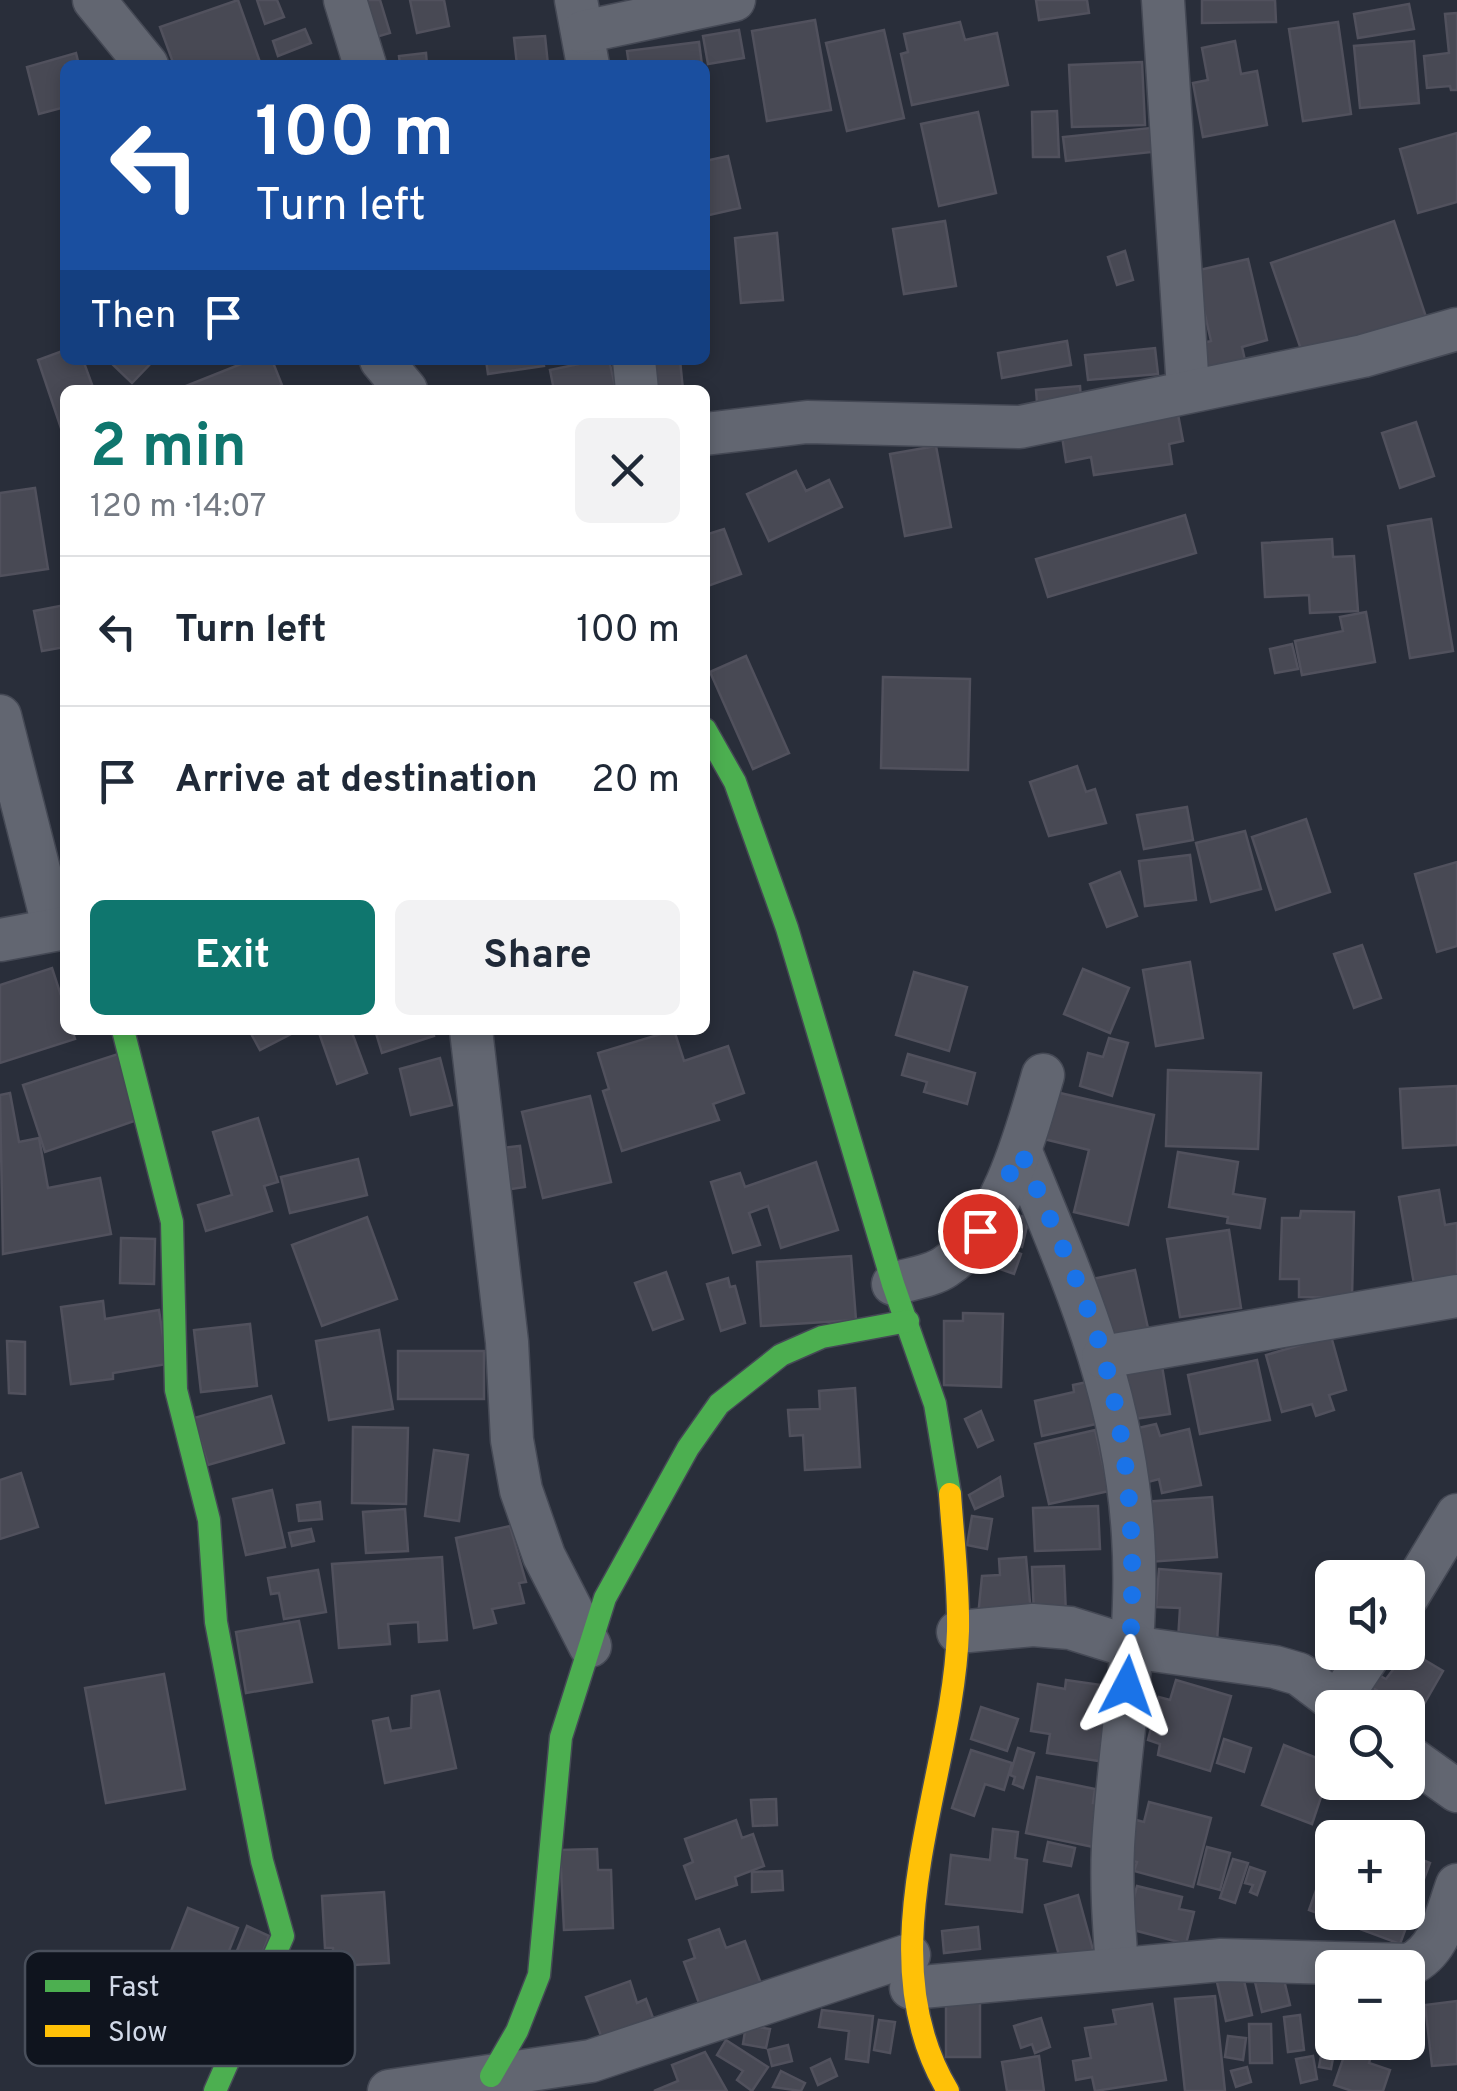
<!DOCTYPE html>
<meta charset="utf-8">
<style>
body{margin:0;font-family:Overpass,sans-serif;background:#f2f2f3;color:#1f2937;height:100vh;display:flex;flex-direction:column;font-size:38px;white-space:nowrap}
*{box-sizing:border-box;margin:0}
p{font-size:32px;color:#747a83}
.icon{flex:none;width:55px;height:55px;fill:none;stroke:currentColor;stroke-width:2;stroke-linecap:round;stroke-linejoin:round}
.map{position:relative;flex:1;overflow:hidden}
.drawer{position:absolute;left:60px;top:385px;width:650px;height:650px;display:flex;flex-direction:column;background:#fff;border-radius:15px;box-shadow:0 5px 15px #0003}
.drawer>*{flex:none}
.guide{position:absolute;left:60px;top:60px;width:650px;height:305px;border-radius:15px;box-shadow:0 5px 15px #0003;background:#1a4fa0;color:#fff;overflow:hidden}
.tools{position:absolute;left:1315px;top:1560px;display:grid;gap:20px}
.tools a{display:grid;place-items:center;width:110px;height:110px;border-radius:15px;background:#fff;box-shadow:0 5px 15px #0003;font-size:50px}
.pin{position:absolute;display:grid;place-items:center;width:85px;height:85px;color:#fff;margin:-42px;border:5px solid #fff;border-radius:50%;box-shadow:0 2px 10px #0007}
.me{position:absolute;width:110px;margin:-55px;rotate:4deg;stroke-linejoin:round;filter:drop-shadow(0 0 8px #0008)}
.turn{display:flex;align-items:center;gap:35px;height:210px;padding:0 30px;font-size:45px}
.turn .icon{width:130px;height:130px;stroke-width:2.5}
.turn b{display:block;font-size:70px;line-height:85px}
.then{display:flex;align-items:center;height:95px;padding:0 30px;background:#0003;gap:20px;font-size:38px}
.round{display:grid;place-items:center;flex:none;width:105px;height:105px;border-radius:15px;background:#f2f2f3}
.head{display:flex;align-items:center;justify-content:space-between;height:170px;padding:0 30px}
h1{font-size:60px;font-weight:700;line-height:75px;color:#0f766e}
.button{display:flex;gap:20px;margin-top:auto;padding:20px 30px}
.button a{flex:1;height:115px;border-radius:15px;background:#0f766e;color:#fff;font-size:40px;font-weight:700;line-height:115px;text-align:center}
.button a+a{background:#f2f2f3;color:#1f2937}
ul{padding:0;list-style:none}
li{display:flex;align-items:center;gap:30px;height:150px;padding:0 30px;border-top:2px solid #e0e1e3}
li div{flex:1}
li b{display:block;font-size:38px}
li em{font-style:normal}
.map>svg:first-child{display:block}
.building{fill:#484954;stroke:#51515d;stroke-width:2.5}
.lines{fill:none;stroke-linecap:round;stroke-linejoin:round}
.street-casing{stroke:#454955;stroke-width:45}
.fast-casing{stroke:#454955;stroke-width:25}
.slow-casing{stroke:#454955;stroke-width:25}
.street{stroke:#626671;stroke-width:42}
.fast{stroke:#4caf50;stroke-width:22}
.slow{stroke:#ffc107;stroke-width:22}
.route{stroke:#1a73e8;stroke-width:18;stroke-dasharray:0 32.4}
.key{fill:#0f141e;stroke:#494f5b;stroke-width:2.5}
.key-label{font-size:28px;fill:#d1d9e8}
</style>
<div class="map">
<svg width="1457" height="2091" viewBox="0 0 1457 2091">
<rect width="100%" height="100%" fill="#292e3a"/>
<!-- building -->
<g class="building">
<polygon points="238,0 261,65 174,65 160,27"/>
<polygon points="257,0 277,0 284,17 265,24"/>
<polygon points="355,0 380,0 390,33 366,40"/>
<polygon points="410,0 444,0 449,26 417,33"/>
<polygon points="1036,0 1087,0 1089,13 1039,20"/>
<polygon points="1202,0 1275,0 1276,22 1202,23"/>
<polygon points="1409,4 1414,29 1358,38 1354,14"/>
<polygon points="1457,13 1457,90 1451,90 1450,86 1427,88 1424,56 1449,53 1445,14"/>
<polygon points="815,20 831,110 767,121 752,31"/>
<polygon points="960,22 965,40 997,33 1008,85 912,105 901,54 908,52 904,34"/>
<polygon points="1338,22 1351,114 1303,121 1289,29"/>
<polygon points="305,29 311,43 278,56 273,41"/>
<polygon points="739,30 744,58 708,64 703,36"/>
<polygon points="884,30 904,118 847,131 826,43"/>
<polygon points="545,36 548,65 517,65 514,38"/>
<polygon points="1235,41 1241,74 1257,71 1267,125 1203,137 1193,83 1208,80 1202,48"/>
<polygon points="1414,41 1419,103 1360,108 1354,46"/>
<polygon points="699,42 702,65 629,65 627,51"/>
<polygon points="76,53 79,65 65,65 65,107 39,114 27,67"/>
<polygon points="426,53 427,65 400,65 399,56"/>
<polygon points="1142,62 1145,125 1072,127 1069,65"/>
<polygon points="1057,111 1059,157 1033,157 1032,112"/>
<polygon points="978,112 996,193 939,206 921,124"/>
<polygon points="1160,127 1162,151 1066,161 1063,137"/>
<polygon points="1457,133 1457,202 1418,213 1400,149"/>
<polygon points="728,156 740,208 705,216 705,161"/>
<polygon points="945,221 956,286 904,294 893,229"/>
<polygon points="1394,221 1427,320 1305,361 1271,263"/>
<polygon points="777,233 783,300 741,303 735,238"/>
<polygon points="1125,251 1133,280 1117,285 1108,257"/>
<polygon points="1248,259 1267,340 1242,347 1247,369 1206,379 1198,344 1211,341 1195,271"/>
<polygon points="1067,341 1071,365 1002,378 998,353"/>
<polygon points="1155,348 1158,374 1088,380 1085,355"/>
<polygon points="65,350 65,360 83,360 94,390 65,390 64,437 38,360"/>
<polygon points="108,360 154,360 132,383"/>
<polygon points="251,360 272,360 282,385 270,390 176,390"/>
<polygon points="486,360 543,360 544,366 488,374"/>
<polygon points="598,360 609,360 616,390 554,390 550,370"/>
<polygon points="645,360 680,360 683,390 649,390"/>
<polygon points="1080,386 1082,413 1038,416 1036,390"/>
<polygon points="1177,409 1183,441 1169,444 1172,464 1094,475 1091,457 1066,462 1061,430"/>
<polygon points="1416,422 1434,476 1400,488 1382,433"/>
<polygon points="936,446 951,527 905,536 890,454"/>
<polygon points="796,471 806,491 829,480 842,507 769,541 747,494"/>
<polygon points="35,488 48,569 0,576 0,493"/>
<polygon points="1185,515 1196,553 1048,597 1036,559"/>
<polygon points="1431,519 1453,651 1410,658 1388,526"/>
<polygon points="724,529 741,574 705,587 705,535"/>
<polygon points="1332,539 1333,557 1354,556 1358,611 1310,613 1309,595 1265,597 1262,543"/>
<polygon points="65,605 65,647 42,651 34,611"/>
<polygon points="1366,612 1375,662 1302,675 1295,641 1343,631 1340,617"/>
<polygon points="1292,644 1298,669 1275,673 1270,649"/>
<polygon points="746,656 789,753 753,769 710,672"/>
<polygon points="883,677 970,679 968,770 881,768"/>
<polygon points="1077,766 1086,792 1095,789 1106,823 1049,836 1030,782"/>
<polygon points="1187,807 1193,840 1144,849 1137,815"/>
<polygon points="1306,819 1330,892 1276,910 1252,837"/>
<polygon points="1245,831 1261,889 1211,902 1196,843"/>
<polygon points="1190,855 1196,900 1145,906 1139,861"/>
<polygon points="1457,862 1457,946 1437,952 1415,874"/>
<polygon points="1120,872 1137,916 1107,927 1090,884"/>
<polygon points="1362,945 1381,998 1354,1008 1334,954"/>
<polygon points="1190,962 1203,1038 1156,1046 1143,970"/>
<polygon points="52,968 65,1008 65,1030 72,1030 75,1039 0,1063 0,985"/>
<polygon points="1083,969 1129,988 1110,1033 1064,1014"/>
<polygon points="914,972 967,987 949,1051 896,1035"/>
<polygon points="249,1030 299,1030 260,1050"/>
<polygon points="318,1030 351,1030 367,1073 337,1084"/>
<polygon points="375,1030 432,1030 434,1036 382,1053"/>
<polygon points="674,1030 684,1061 728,1046 744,1093 713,1104 719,1120 622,1151 603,1091 609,1089 598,1053"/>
<polygon points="1109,1038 1128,1043 1112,1096 1080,1086 1088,1053 1103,1057"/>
<polygon points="118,1054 140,1119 45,1152 23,1085"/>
<polygon points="908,1054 975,1073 967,1104 924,1092 927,1082 902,1075"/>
<polygon points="440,1058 452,1105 411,1115 400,1069"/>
<polygon points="1168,1070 1261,1073 1258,1149 1166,1146"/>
<polygon points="1457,1086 1457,1145 1403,1148 1400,1089"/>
<polygon points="1056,1092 1154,1115 1128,1225 1074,1212 1089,1150 1044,1139"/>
<polygon points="10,1093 19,1142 39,1138 48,1188 100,1178 111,1234 3,1254 0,1095"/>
<polygon points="590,1096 611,1182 543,1198 522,1112"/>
<polygon points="258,1118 278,1182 264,1186 272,1211 206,1231 198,1205 232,1195 213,1132"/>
<polygon points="520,1146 525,1187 498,1191 493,1149"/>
<polygon points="1178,1152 1238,1162 1233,1194 1265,1199 1260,1228 1227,1223 1228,1217 1169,1207"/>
<polygon points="358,1159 367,1195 290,1213 281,1177"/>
<polygon points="816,1162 838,1230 781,1248 768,1206 749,1213 760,1245 733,1253 711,1182 740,1173 745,1187"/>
<polygon points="1439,1190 1445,1225 1457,1223 1457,1283 1415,1290 1399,1197"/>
<polygon points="1301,1211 1354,1212 1352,1298 1299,1297 1299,1279 1280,1279 1282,1218 1300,1218"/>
<polygon points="1013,1214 1029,1218 1022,1247 1005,1243"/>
<polygon points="367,1217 397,1299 322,1326 292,1245"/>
<polygon points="1229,1230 1241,1308 1180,1317 1167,1239"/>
<polygon points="121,1238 155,1239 154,1284 120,1283"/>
<polygon points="1007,1248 1021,1254 1014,1274 1000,1269"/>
<polygon points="851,1256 856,1320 761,1326 757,1262"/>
<polygon points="1135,1270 1148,1328 1102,1339 1088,1280"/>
<polygon points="666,1272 683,1319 653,1330 635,1283"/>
<polygon points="728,1278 730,1287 735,1286 745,1323 721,1331 707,1284"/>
<polygon points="103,1301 105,1319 159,1310 167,1364 113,1373 113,1379 71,1384 61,1307"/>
<polygon points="963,1313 1003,1314 1001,1387 944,1385 944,1321 963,1321"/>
<polygon points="250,1324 257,1386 201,1392 194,1330"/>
<polygon points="379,1330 393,1409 329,1420 316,1341"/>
<polygon points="1331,1336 1346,1390 1329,1395 1334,1410 1316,1416 1312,1404 1282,1412 1266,1355"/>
<polygon points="7,1341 25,1342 25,1394 9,1393"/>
<rect x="398" y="1351" width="86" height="48"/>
<polygon points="1257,1360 1270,1420 1200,1434 1188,1375"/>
<polygon points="1162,1366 1170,1414 1127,1420 1119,1373"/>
<polygon points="1087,1382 1096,1424 1042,1436 1035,1401 1074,1392 1073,1385"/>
<polygon points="855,1388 860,1467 805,1470 803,1435 790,1436 788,1410 820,1409 819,1391"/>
<polygon points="271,1396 284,1443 208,1465 194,1418"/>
<polygon points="981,1411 993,1440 978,1447 965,1419"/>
<polygon points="1156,1424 1160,1436 1189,1429 1201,1485 1162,1493 1159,1479 1137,1485 1125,1431"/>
<polygon points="353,1427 408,1428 406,1504 352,1503"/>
<polygon points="1095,1430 1109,1491 1049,1504 1035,1444"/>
<polygon points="434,1450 468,1455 459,1521 425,1516"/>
<polygon points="21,1473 38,1527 0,1539 0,1480"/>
<polygon points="1000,1477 1003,1496 975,1509 969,1495"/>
<polygon points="272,1490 285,1547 246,1555 233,1499"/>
<polygon points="1212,1497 1217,1557 1148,1562 1143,1502"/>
<polygon points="320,1502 322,1519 299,1521 297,1505"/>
<polygon points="1098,1506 1100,1549 1035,1551 1033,1508"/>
<polygon points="405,1509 408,1551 366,1553 363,1512"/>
<polygon points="972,1516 992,1519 987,1549 967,1545"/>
<polygon points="510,1526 526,1582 519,1583 524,1603 492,1609 496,1623 474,1628 456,1538"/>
<polygon points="311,1529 314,1541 292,1546 289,1533"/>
<polygon points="442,1557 447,1640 419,1642 418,1622 388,1624 390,1644 339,1648 332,1564"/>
<polygon points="1026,1557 1031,1614 978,1617 982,1576 1000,1575 999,1559"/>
<polygon points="1064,1566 1066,1615 1034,1616 1032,1567"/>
<polygon points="1159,1569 1221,1574 1217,1642 1178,1640 1180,1608 1156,1607"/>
<polygon points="318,1570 326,1612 284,1619 279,1593 271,1594 268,1578"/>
<polygon points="299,1621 312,1682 246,1693 236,1632"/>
<polygon points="1408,1650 1443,1671 1408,1732 1408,1708 1377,1708 1369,1702 1380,1692 1371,1687 1378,1675 1386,1679"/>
<polygon points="164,1674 185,1789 106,1803 85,1688"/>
<polygon points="1066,1680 1115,1687 1105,1762 1047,1753 1050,1734 1031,1731 1038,1684 1065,1689"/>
<polygon points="1176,1680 1231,1696 1210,1771 1158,1755 1160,1744 1148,1740 1159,1697 1170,1700"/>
<polygon points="439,1691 456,1768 385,1783 373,1721 388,1718 391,1731 411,1728 412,1696"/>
<polygon points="981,1707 1018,1719 1007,1751 971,1739"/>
<polygon points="1224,1739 1251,1748 1244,1772 1217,1763"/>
<polygon points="1284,1745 1332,1764 1312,1824 1262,1805"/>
<polygon points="1018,1748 1034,1753 1023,1788 1013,1784 1015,1777 1010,1775"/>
<polygon points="971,1750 1012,1763 1004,1790 985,1784 974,1816 952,1808"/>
<polygon points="1037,1777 1095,1789 1093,1803 1107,1806 1098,1848 1026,1833"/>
<polygon points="776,1799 777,1825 753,1826 751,1800"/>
<polygon points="1149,1802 1211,1818 1193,1887 1134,1871 1137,1862 1114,1856 1124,1817 1144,1822"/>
<polygon points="736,1820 742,1838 753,1834 764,1866 735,1877 737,1885 696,1899 684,1866 693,1862 685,1839"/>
<polygon points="993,1829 1018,1832 1015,1858 1027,1860 1022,1912 946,1904 951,1855 990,1860"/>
<polygon points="1048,1842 1075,1848 1071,1866 1044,1861"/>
<polygon points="1332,1845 1332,1912 1408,1912 1408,1854 1430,1863 1400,1944 1309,1910"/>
<polygon points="1207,1847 1230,1853 1220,1890 1198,1884"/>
<polygon points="597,1849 598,1870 611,1870 613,1928 564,1930 560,1850"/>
<polygon points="1233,1859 1248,1863 1235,1903 1220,1898"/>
<polygon points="1250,1867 1265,1872 1257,1895 1250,1892 1253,1885 1245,1883"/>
<polygon points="782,1871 783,1890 752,1892 752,1872"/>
<polygon points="1137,1886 1182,1897 1179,1909 1194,1912 1186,1944 1126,1928"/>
<polygon points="384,1892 389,1963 334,1966 333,1948 325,1948 322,1896"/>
<polygon points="1078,1895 1095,1957 1062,1966 1045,1905"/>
<polygon points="188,1908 238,1928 212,1994 162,1974"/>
<polygon points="247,1926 269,1936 249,1988 226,1978"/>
<polygon points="978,1927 980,1949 944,1953 942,1931"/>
<polygon points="719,1929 726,1948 745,1941 763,1989 704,2017 684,1962 695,1958 689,1940"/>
<polygon points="1280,1963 1290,2005 1262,2012 1252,1969"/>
<polygon points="1242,1972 1252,2015 1226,2021 1216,1978"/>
<polygon points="630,1981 637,2003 646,1999 656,2026 603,2041 586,1997"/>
<polygon points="1325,1984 1332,1984 1332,2028 1322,2028"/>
<rect x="946" y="1990" width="34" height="67"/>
<polygon points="1215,1996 1225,2091 1185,2091 1175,1999"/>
<polygon points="1457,2001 1457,2064 1432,2066 1425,2005"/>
<polygon points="1152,2004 1166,2080 1095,2091 1092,2077 1076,2080 1073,2061 1091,2058 1085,2028 1116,2024 1113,2010"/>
<polygon points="822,2010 873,2016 868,2062 846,2059 849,2031 819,2027"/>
<polygon points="1300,2015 1304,2050 1288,2052 1284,2017"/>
<polygon points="1041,2018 1050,2047 1035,2053 1032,2044 1021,2048 1014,2026"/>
<polygon points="879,2020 895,2022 890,2053 874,2050"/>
<polygon points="1249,2024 1271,2024 1272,2063 1250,2063"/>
<polygon points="746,2025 770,2029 766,2048 743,2044"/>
<polygon points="1325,2034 1336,2042 1331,2069 1319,2067"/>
<polygon points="1228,2036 1246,2038 1243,2060 1225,2057"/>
<polygon points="726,2040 768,2067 752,2091 737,2080 743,2071 717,2055"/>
<polygon points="1349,2042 1373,2050 1369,2063 1390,2070 1383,2091 1352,2091 1334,2085"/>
<polygon points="788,2045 792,2061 772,2066 768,2050"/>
<polygon points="705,2052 727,2091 654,2091 678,2081 672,2065"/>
<polygon points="1039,2056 1044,2091 1007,2091 1002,2062"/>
<polygon points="1313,2056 1317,2079 1301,2083 1296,2059"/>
<polygon points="830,2059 837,2076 818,2085 811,2068"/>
<polygon points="1247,2067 1251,2082 1236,2087 1231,2071"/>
<polygon points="781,2071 805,2083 801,2091 773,2087"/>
</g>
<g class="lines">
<defs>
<g id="street">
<polyline points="94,0 147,65"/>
<polyline points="345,0 365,65"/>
<polyline points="576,0 588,65"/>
<polyline points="1163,0 1188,389"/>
<polyline points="583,32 734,0"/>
<polyline points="381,360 406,390"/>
<polyline points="634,360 637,390"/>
<polyline points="705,434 807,422 1020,427 1363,356 1457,329"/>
<polyline points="0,716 54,929"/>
<polyline points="0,940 65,928"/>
<polyline points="471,1030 507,1342 512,1440 521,1490 544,1556 590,1646"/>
<path d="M1021,1152C1074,1282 1124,1392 1133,1535C1140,1639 1119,1743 1113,1846C1111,1886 1114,1926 1117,1967"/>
<path d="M893,1284C909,1279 932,1276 945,1267C1000,1231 1026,1135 1043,1075"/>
<polyline points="1103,1357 1457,1296"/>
<polyline points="1408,1596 1457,1515"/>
<polyline points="958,1632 1033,1625 1070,1628 1131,1647 1275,1667 1299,1674 1344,1708"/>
<polyline points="1338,1702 1371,1652"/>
<polyline points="1408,1756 1457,1791"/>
<path d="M911,1988L1221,1960L1409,1965C1440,1951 1446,1915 1457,1885"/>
<polyline points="389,2091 591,2061 909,1955"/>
</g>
<g id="fast">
<polyline points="705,729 735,782 787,928 893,1284 935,1404 950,1494"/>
<polyline points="123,1030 172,1222 176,1390 209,1520 216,1622 262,1861 283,1936 215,2091"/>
<polyline points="491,2076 517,2031 539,1975 561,1737 605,1598 688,1448 719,1404 781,1355 822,1337 908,1321"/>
</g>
<path id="slow" d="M948,2091C864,1952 953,1780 958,1631C959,1586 953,1539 950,1494"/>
</defs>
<!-- street casing -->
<use href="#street" class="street-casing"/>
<!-- fast casing -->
<use href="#fast" class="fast-casing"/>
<!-- slow casing -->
<use href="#slow" class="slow-casing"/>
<!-- street -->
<use href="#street" class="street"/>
<!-- fast -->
<use href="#fast" class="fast"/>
<!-- slow -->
<use href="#slow" class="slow"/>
</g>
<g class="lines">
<!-- route -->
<path class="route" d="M980,1231L1021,1152C1049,1219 1084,1288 1104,1359C1134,1466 1137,1576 1127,1686"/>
</g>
<!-- legend -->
<rect x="25" y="1951" width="330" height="115" rx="15" class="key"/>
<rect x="45" y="1980" width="45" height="12" fill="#4caf50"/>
<rect x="45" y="2025" width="45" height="12" fill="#ffc107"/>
<g class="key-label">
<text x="108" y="1996">Fast</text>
<text x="108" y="2041">Slow</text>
</g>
</svg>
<div class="tools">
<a><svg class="icon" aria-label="sound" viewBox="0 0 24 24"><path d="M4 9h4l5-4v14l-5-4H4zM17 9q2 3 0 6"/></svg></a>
<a><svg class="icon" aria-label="search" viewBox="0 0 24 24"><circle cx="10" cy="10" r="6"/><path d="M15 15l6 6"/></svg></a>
<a>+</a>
<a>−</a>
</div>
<div class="pin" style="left:980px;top:1231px;background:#d93025"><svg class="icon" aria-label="arrive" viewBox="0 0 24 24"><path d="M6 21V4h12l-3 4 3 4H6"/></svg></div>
<svg class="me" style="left:1127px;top:1686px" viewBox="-20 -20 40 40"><path d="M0-17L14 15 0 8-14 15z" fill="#1a73e8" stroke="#fff" stroke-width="4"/></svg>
<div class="guide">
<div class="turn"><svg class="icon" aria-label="left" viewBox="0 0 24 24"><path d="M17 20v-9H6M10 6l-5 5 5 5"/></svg><div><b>100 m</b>Turn left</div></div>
<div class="then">Then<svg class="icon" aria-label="arrive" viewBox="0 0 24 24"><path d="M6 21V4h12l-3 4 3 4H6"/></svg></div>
</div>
<section class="drawer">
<div class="head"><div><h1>2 min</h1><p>120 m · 14:07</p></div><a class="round"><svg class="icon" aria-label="close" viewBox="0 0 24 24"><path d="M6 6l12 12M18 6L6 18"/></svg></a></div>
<ul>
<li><svg class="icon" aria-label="left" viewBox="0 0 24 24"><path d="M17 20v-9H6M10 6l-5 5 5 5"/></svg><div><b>Turn left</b></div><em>100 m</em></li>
<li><svg class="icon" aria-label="arrive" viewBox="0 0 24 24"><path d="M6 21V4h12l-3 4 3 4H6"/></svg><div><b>Arrive at destination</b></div><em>20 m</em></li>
</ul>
<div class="button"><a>Exit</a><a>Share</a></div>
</section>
</div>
